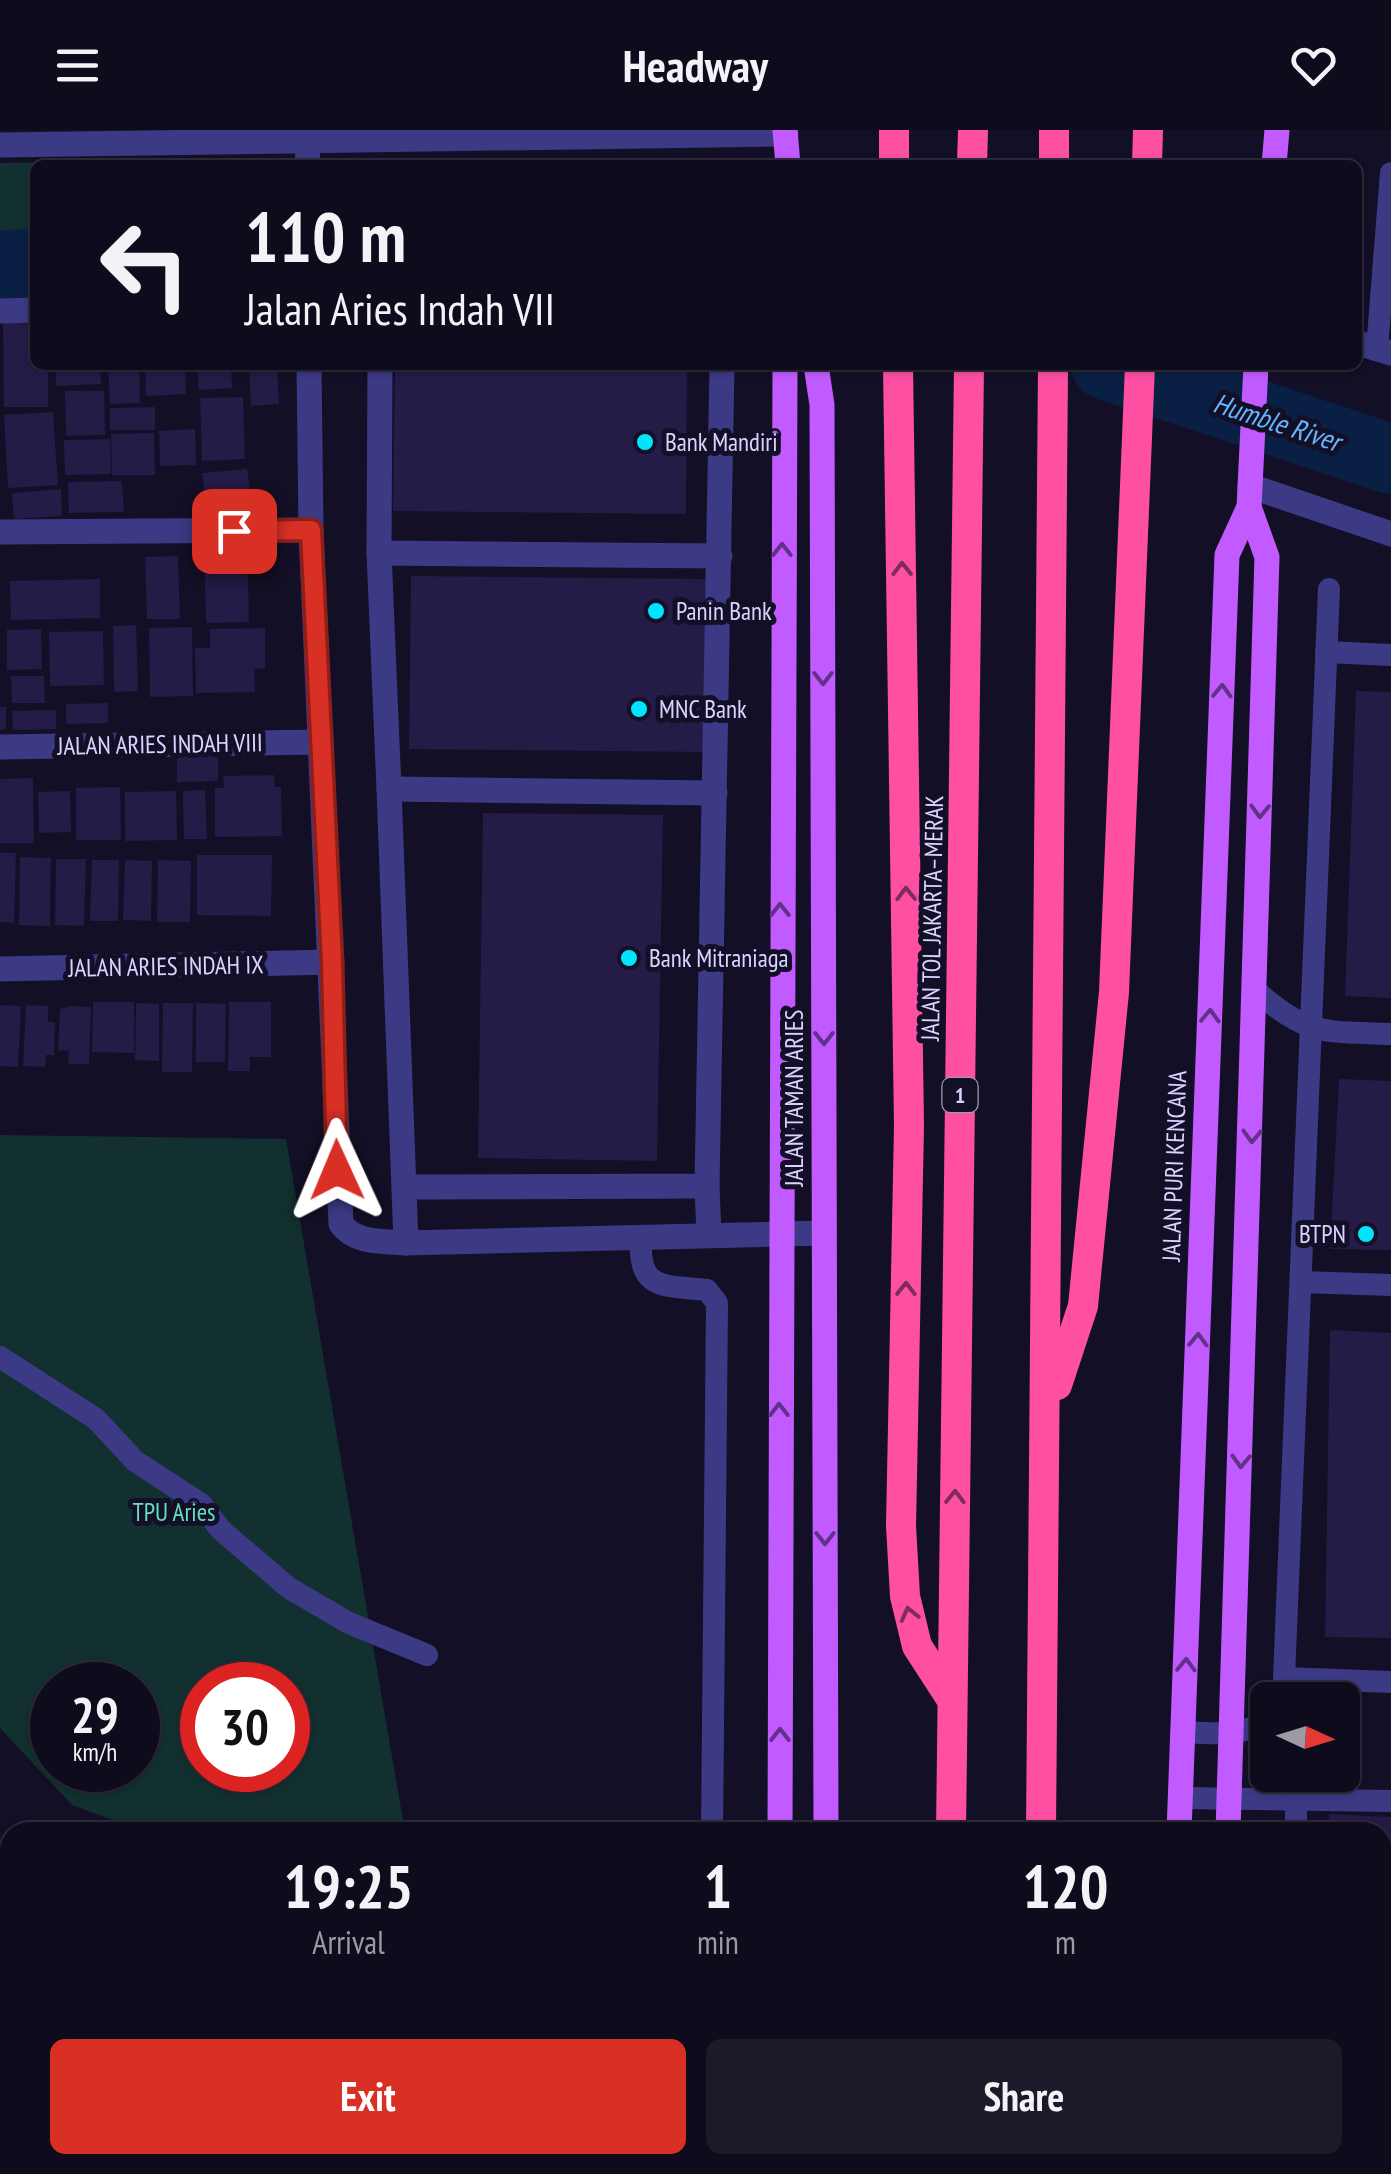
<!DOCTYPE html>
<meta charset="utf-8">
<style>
body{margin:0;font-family:"PT Sans Narrow",sans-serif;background:#1c1929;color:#f1f3f6;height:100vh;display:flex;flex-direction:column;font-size:38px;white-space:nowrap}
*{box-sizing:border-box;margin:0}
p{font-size:32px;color:#9b9ba3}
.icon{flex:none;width:55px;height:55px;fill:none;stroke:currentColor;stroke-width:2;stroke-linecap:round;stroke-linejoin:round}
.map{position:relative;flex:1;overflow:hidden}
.panel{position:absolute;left:0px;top:1692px;width:1392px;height:352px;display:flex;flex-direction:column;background:#0e0b1c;border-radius:30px 30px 0 0;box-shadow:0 2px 8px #0004,0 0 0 2px #2e2b3b}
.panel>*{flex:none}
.banner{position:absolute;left:30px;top:30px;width:1332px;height:210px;border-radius:15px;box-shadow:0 2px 8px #0004,0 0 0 2px #2e2b3b;background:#0e0b1c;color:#f1f3f6;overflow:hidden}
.needle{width:65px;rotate:94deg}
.buttons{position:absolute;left:1250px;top:1552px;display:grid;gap:20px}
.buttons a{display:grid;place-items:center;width:110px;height:110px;border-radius:15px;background:#0e0b1c;box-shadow:0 2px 8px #0004,0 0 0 2px #2e2b3b;font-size:50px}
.speed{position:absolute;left:30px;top:1532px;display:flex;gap:20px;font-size:50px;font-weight:700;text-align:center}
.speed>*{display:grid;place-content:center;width:130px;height:130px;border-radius:50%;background:#0e0b1c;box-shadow:0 2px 8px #0004,0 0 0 2px #2e2b3b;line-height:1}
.speed small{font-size:25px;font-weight:400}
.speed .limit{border:15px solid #d22;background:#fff;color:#111}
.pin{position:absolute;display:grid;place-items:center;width:85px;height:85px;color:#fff;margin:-42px;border-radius:20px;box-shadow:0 5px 15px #0006}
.me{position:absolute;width:110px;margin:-55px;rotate:359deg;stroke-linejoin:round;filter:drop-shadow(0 0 8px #0008)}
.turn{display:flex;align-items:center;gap:35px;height:210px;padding:0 50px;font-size:45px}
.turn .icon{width:130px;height:130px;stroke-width:2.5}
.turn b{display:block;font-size:70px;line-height:85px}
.eta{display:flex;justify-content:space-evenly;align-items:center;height:170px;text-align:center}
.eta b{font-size:60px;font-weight:600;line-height:70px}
.button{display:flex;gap:20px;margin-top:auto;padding:20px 50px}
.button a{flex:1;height:115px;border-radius:15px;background:#d93025;color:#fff;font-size:40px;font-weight:600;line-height:115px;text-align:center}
.button a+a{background:#1c1929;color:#f1f3f6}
header{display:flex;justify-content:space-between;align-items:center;height:130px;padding:0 50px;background:#0e0b1c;font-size:45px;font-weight:600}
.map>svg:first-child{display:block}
.green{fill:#12302f;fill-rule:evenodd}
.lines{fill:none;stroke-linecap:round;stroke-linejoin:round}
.river{stroke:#0a1f44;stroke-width:70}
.building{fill:#241b47}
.service{stroke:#3d3a85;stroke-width:22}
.minor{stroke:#3d3a85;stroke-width:25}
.tertiary{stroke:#3d3a85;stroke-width:25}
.primary{stroke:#c25bff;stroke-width:25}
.motorway{stroke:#ff4fa3;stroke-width:30}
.oneway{stroke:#623188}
.oneway2{stroke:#7d2c5e}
.route-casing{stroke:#8d1f18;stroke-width:25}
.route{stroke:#d93025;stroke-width:18}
.poi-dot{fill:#00e5ff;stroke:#130f26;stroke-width:4}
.labels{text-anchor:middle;stroke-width:10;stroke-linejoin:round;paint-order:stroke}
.shield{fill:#130f26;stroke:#9e99be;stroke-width:2.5}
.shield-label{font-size:22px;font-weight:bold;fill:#d9d4ff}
.poi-label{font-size:25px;fill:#d9d4ff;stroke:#130f26;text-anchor:start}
.street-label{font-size:25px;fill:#d9d4ff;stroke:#130f26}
.park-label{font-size:25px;fill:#5fe0c0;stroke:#130f26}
.water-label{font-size:28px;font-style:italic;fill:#62b6ff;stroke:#130f26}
</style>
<header><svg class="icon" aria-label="menu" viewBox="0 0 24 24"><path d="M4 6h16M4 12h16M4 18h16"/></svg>Headway<svg class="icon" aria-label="heart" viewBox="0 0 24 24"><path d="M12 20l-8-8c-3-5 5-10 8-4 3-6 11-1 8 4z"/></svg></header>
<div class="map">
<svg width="1391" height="2044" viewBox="0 0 1391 2044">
<rect width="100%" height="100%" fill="#130f26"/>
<!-- green -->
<g class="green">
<polygon points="282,28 283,35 35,35 35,118 0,121 0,33"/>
<path d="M0,1005L286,1009L405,1702H144L72,1675L0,1598ZM52,1555H138V1640H52ZM202,1555H288V1640H202Z"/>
</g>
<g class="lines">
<!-- river -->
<g class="river">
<polyline points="0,136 35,133"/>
<polyline points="1106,235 1391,329"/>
</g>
</g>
<!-- building -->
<g class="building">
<polygon points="3,193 35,193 35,235 48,235 48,277 4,277"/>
<polygon points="55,235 100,235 101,254 56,256"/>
<polygon points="108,235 139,235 140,273 110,274"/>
<polygon points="145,235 185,235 186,264 146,266"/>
<polygon points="197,235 231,235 232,258 199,260"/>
<polygon points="249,235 277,235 279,274 251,276"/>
<polygon points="395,235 687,235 686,384 393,381"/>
<polygon points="65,261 104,261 105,305 66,306"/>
<polygon points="243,267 245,329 202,331 200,268"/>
<polygon points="155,277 155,300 110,300 110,278"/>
<polygon points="53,282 58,355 8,358 4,285"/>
<polygon points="195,299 196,335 160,336 159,301"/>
<polygon points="154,303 155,345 112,345 111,304"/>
<polygon points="110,309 111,344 65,345 64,310"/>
<polygon points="247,339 250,361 205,366 202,343"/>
<polygon points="122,351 124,382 69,383 68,352"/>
<polygon points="61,359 62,386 14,389 12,363"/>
<polygon points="247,415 249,492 206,493 204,416"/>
<polygon points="178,426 180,489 147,489 145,427"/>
<polygon points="411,446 707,449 705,622 409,619"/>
<polygon points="100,449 100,488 11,490 10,451"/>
<polygon points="136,495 138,561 114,562 113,496"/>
<polygon points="192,497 193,566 150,567 149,498"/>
<polygon points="265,498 265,538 254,539 255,562 196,563 195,518 210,518 210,499"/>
<polygon points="41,499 42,539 7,540 7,500"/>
<polygon points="103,501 104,555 50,556 49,502"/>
<polygon points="11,546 44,546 45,573 12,573"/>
<polygon points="1356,561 1391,562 1391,868 1345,866"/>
<polygon points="108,573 108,593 66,594 66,574"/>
<polygon points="0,577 6,577 6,599 0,600"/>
<polygon points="56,580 56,599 13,600 12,581"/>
<polygon points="177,622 218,622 218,651 177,652"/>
<polygon points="274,645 275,657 281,657 282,706 215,707 215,658 224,658 223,646"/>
<polygon points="33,648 34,713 0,713 0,649"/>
<polygon points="120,657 121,710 76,710 76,658"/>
<polygon points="205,660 207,709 184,709 183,661"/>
<polygon points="70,661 71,702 39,703 38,662"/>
<polygon points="176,661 177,710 125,711 125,662"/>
<polygon points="483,683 663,685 657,1031 478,1028"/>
<polygon points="0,723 16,723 14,793 0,792"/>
<polygon points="197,725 272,725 271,786 197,785"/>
<polygon points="20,727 51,728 50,796 19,795"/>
<polygon points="56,729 86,729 84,796 55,795"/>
<polygon points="92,730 119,730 118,791 90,791"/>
<polygon points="125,730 152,731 151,791 123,790"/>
<polygon points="158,730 191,731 190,792 157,792"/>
<polygon points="93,872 134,872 134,923 92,922"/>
<polygon points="229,872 271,872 271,927 250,927 250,941 228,941"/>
<polygon points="136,873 159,874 159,931 135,930"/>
<polygon points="163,873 193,873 192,942 162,942"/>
<polygon points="196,873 226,874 225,932 196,932"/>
<polygon points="0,875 21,876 18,937 0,936"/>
<polygon points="26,875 48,876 48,892 55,892 54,925 46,925 45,937 23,936"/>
<polygon points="71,876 91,877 89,934 68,934 69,921 58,920 60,879"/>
<polygon points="1339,949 1391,951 1391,1120 1330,1119"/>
<polygon points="1330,1200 1391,1203 1391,1508 1325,1507"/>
<polygon points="1329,1684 1391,1687 1391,2044 1313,2044 1314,2035 1382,2035 1382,1702 1328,1702"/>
<polygon points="0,1742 10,1743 10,1783 0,1783"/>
<polygon points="0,1790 10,1791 10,1839 0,1838"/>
<polygon points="0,1843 10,1844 10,1878 0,1877"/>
<polygon points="2,1884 10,1885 10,1914 1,1914"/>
<polygon points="0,1926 10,1927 10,1969 0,1969"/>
<rect x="0" y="1974" width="10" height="37"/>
<polygon points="0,2017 10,2017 10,2035 37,2035 37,2044 0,2044"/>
<rect x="114" y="2035" width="74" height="9"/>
<polygon points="205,2035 277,2035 277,2042 205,2044"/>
<rect x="461" y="2035" width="212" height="9"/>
</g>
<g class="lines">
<!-- service -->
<g class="service">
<polyline points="1377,219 1391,43"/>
<polyline points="1329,459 1284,1548 1391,1552"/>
<polyline points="1326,522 1391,525"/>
<path d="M1255,860C1308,907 1324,901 1391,904"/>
<path d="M641,1106C638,1161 661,1155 707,1160L717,1173L712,1702"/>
<polyline points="1301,1152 1391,1155"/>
<polyline points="0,1227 96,1289 135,1331 201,1374 221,1400 289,1458 349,1493 427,1525"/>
<path d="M1183,1602C1214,1603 1244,1609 1268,1587"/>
<polyline points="1181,1668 1391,1671"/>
<polyline points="1296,1702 1296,1669"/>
<polyline points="1290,2044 1290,2035"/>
</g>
<!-- minor -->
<g class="minor">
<polyline points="307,11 308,35"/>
<polyline points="0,181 35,180"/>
<polyline points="1358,213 1391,223"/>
<path d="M309,235L311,400L341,1094C356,1114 383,1111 406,1113L824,1103"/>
<polyline points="1250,356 1391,404"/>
<polyline points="0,402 311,400"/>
<polyline points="379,423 380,235"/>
<polyline points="0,617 321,612"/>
<polyline points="389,659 379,423 720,426"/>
<polyline points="0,839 332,832"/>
<polyline points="707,1056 709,1105"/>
<polyline points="407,1057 707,1056 722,235"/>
<polyline points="406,1113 389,659 715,663"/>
<polyline points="336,2035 337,2044"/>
<polyline points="432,2035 432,2044"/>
<polyline points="87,2044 87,2035"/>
<polyline points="691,2044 691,2035"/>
</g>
<!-- tertiary -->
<polyline class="tertiary" points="0,15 786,4"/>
<!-- primary -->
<g class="primary">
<polyline points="785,0 788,35"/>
<polyline points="1274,35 1277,0"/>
<polyline points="816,235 822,275 826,1702"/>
<polyline points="780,1702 785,235"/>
<polyline points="1179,1702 1227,425 1249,377 1256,235"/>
<polyline points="1228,1702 1267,427 1249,377"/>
<polyline points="779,2044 779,2035"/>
<polyline points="826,2044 826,2035"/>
<polyline points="1173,2044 1173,2035"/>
<polyline points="1224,2044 1224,2035"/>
</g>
<!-- motorway -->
<g class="motorway">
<polyline points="894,0 894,35"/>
<polyline points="972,35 973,0"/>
<polyline points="1054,35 1054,0"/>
<polyline points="1147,35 1148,0"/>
<polyline points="898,235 909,996 901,1396 905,1466 917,1516 952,1570"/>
<polyline points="1057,1255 1083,1176 1114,862 1140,235"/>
<polyline points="951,1702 969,235"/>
<polyline points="1041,1702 1053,235"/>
<polyline points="946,2044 946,2035"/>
<polyline points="1036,2044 1036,2035"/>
</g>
</g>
<!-- one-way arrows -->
<defs><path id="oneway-chevron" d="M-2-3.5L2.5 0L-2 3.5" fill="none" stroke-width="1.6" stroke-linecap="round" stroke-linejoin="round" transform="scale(2.5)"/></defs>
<g class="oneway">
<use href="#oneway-chevron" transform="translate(782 420) rotate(-90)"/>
<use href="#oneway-chevron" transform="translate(823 548) rotate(90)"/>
<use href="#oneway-chevron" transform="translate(1222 561) rotate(-88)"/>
<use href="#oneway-chevron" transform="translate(1260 681) rotate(92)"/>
<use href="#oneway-chevron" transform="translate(780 780) rotate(-90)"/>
<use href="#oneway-chevron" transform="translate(1210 886) rotate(-88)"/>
<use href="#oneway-chevron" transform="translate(824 908) rotate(90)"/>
<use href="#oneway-chevron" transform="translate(1252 1006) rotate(92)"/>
<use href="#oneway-chevron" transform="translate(1198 1210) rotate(-88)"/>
<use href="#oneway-chevron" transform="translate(779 1280) rotate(-90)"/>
<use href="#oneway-chevron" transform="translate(1241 1331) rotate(92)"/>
<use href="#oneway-chevron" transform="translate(825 1408) rotate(90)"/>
<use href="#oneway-chevron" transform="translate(1186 1535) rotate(-88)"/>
<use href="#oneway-chevron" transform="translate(780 1605) rotate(-90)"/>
</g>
<g class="oneway2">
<use href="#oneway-chevron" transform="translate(902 439) rotate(-91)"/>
<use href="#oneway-chevron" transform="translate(906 764) rotate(-91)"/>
<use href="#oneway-chevron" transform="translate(906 1159) rotate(-89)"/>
<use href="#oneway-chevron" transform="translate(955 1367) rotate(-89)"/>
<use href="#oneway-chevron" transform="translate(909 1484) rotate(-104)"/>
</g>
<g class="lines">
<defs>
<polyline id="route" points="234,401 311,400 332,832 337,1040"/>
</defs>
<!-- route casing -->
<use href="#route" class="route-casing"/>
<!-- route -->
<use href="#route" class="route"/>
</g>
<!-- markers -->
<g class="poi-dot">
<circle cx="645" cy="312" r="10"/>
<circle cx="656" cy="481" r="10"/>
<circle cx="639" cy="579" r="10"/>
<circle cx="629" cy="828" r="10"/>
<circle cx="1366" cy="1104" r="10"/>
</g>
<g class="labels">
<!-- shield labels -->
<rect class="shield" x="942.5" y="948" width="35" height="34" rx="8"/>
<g class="shield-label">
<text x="960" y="973">1</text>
</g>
<!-- poi labels -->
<g class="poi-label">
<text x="665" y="321">Bank Mandiri</text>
<text x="676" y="490">Panin Bank</text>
<text x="659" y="588">MNC Bank</text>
<text x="649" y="837">Bank Mitraniaga</text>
<text x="1346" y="1113" text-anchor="end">BTPN</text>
</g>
<!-- street labels -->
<g class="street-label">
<text transform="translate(160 614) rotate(-1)" y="9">JALAN ARIES INDAH VIII</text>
<text transform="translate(932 788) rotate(-89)" y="9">JALAN TOL JAKARTA–MERAK</text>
<text transform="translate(166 836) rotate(-1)" y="9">JALAN ARIES INDAH IX</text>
<text transform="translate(794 968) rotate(-90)" y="9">JALAN TAMAN ARIES</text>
<text transform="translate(1174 1036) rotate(-88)" y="9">JALAN PURI KENCANA</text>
</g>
<!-- park labels -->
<g class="park-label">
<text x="174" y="1391">TPU Aries</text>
</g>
<!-- water labels -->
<g class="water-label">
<text transform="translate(1277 292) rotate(18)" y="10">Humble River</text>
</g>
</g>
</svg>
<div class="buttons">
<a><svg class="needle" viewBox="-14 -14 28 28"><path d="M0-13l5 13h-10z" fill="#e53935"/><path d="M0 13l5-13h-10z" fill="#9b9ba3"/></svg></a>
</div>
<div class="speed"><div>29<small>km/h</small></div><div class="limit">30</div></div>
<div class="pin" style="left:234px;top:401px;background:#d93025"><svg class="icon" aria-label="arrive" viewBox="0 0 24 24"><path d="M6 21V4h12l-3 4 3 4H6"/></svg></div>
<svg class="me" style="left:337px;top:1040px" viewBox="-20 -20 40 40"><path d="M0-17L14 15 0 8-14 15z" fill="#d93025" stroke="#fff" stroke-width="4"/></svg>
<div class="banner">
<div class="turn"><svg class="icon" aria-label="left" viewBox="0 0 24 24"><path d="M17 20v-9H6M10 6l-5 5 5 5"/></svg><div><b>110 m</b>Jalan Aries Indah VII</div></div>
</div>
<section class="panel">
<div class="eta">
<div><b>19:25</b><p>Arrival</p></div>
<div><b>1</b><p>min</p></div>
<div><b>120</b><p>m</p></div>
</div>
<div class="button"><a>Exit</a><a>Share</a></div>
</section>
</div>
